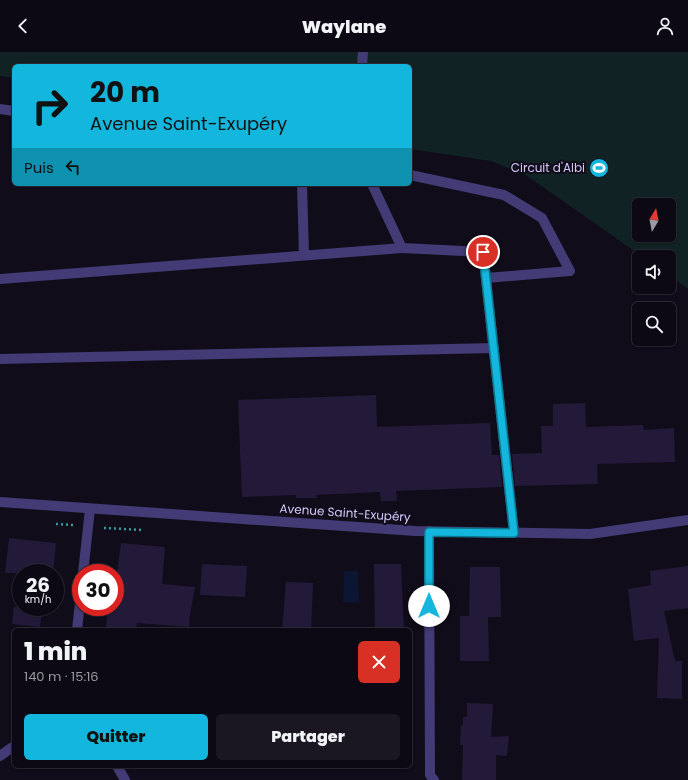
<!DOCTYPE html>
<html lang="fr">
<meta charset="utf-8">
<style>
body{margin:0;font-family:Poppins,sans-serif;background:#1a1722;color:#f1f3f6;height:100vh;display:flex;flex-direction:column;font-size:15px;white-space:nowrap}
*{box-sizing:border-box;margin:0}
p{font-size:13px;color:#9a9aa0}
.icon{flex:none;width:22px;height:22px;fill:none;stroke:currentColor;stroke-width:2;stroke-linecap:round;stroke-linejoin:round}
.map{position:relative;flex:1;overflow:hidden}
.side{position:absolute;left:12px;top:576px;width:400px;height:140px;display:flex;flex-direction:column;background:#0c0914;border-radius:6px;box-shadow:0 1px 3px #0004,0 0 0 1px #2c2a34}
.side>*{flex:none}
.top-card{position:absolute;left:12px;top:12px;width:400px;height:122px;border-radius:6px;box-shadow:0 1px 3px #0004,0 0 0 1px #2c2a34;background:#13b6dc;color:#111;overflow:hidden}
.needle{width:26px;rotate:10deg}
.controls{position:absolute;left:632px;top:146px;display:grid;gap:8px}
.controls a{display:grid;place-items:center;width:44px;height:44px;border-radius:6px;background:#0c0914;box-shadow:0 1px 3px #0004,0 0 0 1px #2c2a34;font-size:20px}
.speed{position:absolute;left:12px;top:512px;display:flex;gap:8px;font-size:20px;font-weight:700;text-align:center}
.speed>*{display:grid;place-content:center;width:52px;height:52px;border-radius:50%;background:#0c0914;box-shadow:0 1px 3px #0004,0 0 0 1px #2c2a34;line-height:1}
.speed small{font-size:10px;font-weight:400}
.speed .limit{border:6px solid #d22;background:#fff;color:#111}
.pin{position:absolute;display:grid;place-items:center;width:34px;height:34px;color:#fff;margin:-17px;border:2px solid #fff;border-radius:50%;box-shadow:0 1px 4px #0007}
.me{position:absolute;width:44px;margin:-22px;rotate:0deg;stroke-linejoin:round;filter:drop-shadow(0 0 3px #0008)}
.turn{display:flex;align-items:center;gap:14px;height:84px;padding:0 12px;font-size:18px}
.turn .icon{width:52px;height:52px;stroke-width:2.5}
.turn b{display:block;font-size:28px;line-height:34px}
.then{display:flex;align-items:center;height:38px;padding:0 12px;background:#0003;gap:8px;font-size:15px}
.round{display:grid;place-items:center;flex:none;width:42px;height:42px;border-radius:6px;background:#1a1722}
.summary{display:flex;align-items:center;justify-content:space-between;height:68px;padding:0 12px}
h1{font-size:24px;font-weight:800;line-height:30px}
.primary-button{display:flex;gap:8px;margin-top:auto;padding:8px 12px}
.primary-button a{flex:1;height:46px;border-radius:6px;background:#13b6dc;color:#111;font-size:16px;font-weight:800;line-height:46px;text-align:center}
.primary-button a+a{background:#1a1722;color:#f1f3f6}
header{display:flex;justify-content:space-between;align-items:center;height:52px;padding:0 12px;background:#0c0914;font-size:18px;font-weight:800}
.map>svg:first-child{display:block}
.green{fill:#102223;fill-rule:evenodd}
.water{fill:#0c1633}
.building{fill:#231a39}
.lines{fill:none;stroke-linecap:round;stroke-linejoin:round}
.path{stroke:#369ea2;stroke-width:2.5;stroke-dasharray:2 3;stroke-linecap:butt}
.minor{stroke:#423b75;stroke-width:10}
.route-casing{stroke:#0c768f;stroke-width:10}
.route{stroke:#13b6dc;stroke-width:7}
.labels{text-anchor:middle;stroke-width:4;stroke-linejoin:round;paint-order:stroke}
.poi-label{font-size:12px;fill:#d4c9fa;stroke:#100c1a;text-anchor:end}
.street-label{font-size:12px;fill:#d4c9fa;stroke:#100c1a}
</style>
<header><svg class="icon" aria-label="back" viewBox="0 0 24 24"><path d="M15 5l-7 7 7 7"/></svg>Waylane<svg class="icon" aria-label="person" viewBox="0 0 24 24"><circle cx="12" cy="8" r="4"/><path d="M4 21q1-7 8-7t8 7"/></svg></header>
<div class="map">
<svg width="688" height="728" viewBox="0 0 688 728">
<rect width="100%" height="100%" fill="#100c1a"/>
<!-- green -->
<path class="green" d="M0,0H688V237L669,223V205H643L527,124L491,109L410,97V14H14V26L0,24ZM639,153H669V183H639Z"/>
<!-- water -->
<polygon class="water" points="344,519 358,519 359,551 343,550"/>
<!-- building -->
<g class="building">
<polygon points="376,343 377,375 490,371 492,403 499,403 502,435 396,439 397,449 381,449 380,440 316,443 317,446 296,446 296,443 242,445 238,348"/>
<polygon points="585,351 586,375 643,373 644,378 674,376 675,410 597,412 598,432 515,434 512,402 542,401 541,374 553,374 553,352"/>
<polygon points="9,486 56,491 53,521 5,521"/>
<polygon points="121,491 165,495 162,532 195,535 190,563 189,575 137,571 136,578 106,578 107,561 112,561 112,555 115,555 115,537"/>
<polygon points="202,512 247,514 245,545 200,543"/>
<polygon points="374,512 401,512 404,578 375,578"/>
<polygon points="688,514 688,556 664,559 675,609 682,609 682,647 657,646 659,586 634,589 628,537 651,533 650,519"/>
<polygon points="470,515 500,515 501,565 488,565 489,609 460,609 460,564 469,564"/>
<polygon points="286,530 313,531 311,578 282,578"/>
<polygon points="14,555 43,555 40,575 12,572"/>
<polygon points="467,651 493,652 491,685 509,684 507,704 496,703 496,728 462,728 463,693 460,693 461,673 463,673 463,665 467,665"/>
</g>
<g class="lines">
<!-- path -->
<g class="path">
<polyline points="56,472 73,473"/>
<polyline points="104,476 143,478"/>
</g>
<!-- minor -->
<g class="minor">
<polyline points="362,14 363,0"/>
<polyline points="0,57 14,59"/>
<polyline points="410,123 504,143 542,166 570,219 486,226"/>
<polyline points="302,132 304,203"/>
<polyline points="402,196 483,200 514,481"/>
<polyline points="0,227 402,196 372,132"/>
<polyline points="0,307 494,296"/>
<polyline points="0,450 415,479 590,482 688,468"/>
<polyline points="429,479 430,723 434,728"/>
<polyline points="83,521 90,457"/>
<polyline points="77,578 81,541"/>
<polyline points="0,704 14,694"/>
<polyline points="117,714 125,728"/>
</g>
</g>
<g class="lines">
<defs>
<polyline id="route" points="429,554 429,480 514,481 483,200"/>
</defs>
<!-- route casing -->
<use href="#route" class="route-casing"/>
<!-- route -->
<use href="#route" class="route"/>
</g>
<!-- icons -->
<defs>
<symbol id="stadium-disc" viewBox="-11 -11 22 22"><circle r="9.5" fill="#13b6dc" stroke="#100c1a"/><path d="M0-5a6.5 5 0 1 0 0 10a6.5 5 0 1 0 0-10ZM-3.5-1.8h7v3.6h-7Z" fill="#fff"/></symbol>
</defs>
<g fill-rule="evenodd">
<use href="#stadium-disc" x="588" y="105" width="22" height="22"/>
</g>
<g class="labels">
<!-- poi labels -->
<g class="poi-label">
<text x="585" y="120">Circuit d'Albi</text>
</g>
<!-- street labels -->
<g class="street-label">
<text transform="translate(345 461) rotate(4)" y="4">Avenue Saint-Exupéry</text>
</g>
</g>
</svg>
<div class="controls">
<a><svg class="needle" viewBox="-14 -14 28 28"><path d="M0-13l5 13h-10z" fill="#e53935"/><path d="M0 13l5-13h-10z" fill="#9a9aa0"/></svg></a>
<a><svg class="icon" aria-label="sound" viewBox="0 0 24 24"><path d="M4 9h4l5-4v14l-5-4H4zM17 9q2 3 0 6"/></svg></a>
<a><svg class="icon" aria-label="search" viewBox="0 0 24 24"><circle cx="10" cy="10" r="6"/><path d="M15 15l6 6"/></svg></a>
</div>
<div class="speed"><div>26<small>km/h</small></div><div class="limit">30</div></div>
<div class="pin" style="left:483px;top:200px;background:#d93025"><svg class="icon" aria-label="arrive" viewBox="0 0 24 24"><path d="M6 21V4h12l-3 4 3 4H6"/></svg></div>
<svg class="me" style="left:429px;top:554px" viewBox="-20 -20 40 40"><circle r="19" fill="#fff"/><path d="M0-13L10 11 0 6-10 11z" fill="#13b6dc"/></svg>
<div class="top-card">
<div class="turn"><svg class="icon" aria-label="right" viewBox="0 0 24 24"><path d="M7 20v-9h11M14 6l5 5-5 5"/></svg><div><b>20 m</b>Avenue Saint-Exupéry</div></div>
<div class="then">Puis<svg class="icon" aria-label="left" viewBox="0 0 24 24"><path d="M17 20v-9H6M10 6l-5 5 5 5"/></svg></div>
</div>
<section class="side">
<div class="summary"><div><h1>1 min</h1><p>140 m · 15:16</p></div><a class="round" style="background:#d93025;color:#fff"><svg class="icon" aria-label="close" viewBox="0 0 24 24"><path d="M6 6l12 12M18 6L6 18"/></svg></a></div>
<div class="primary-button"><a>Quitter</a><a>Partager</a></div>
</section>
</div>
